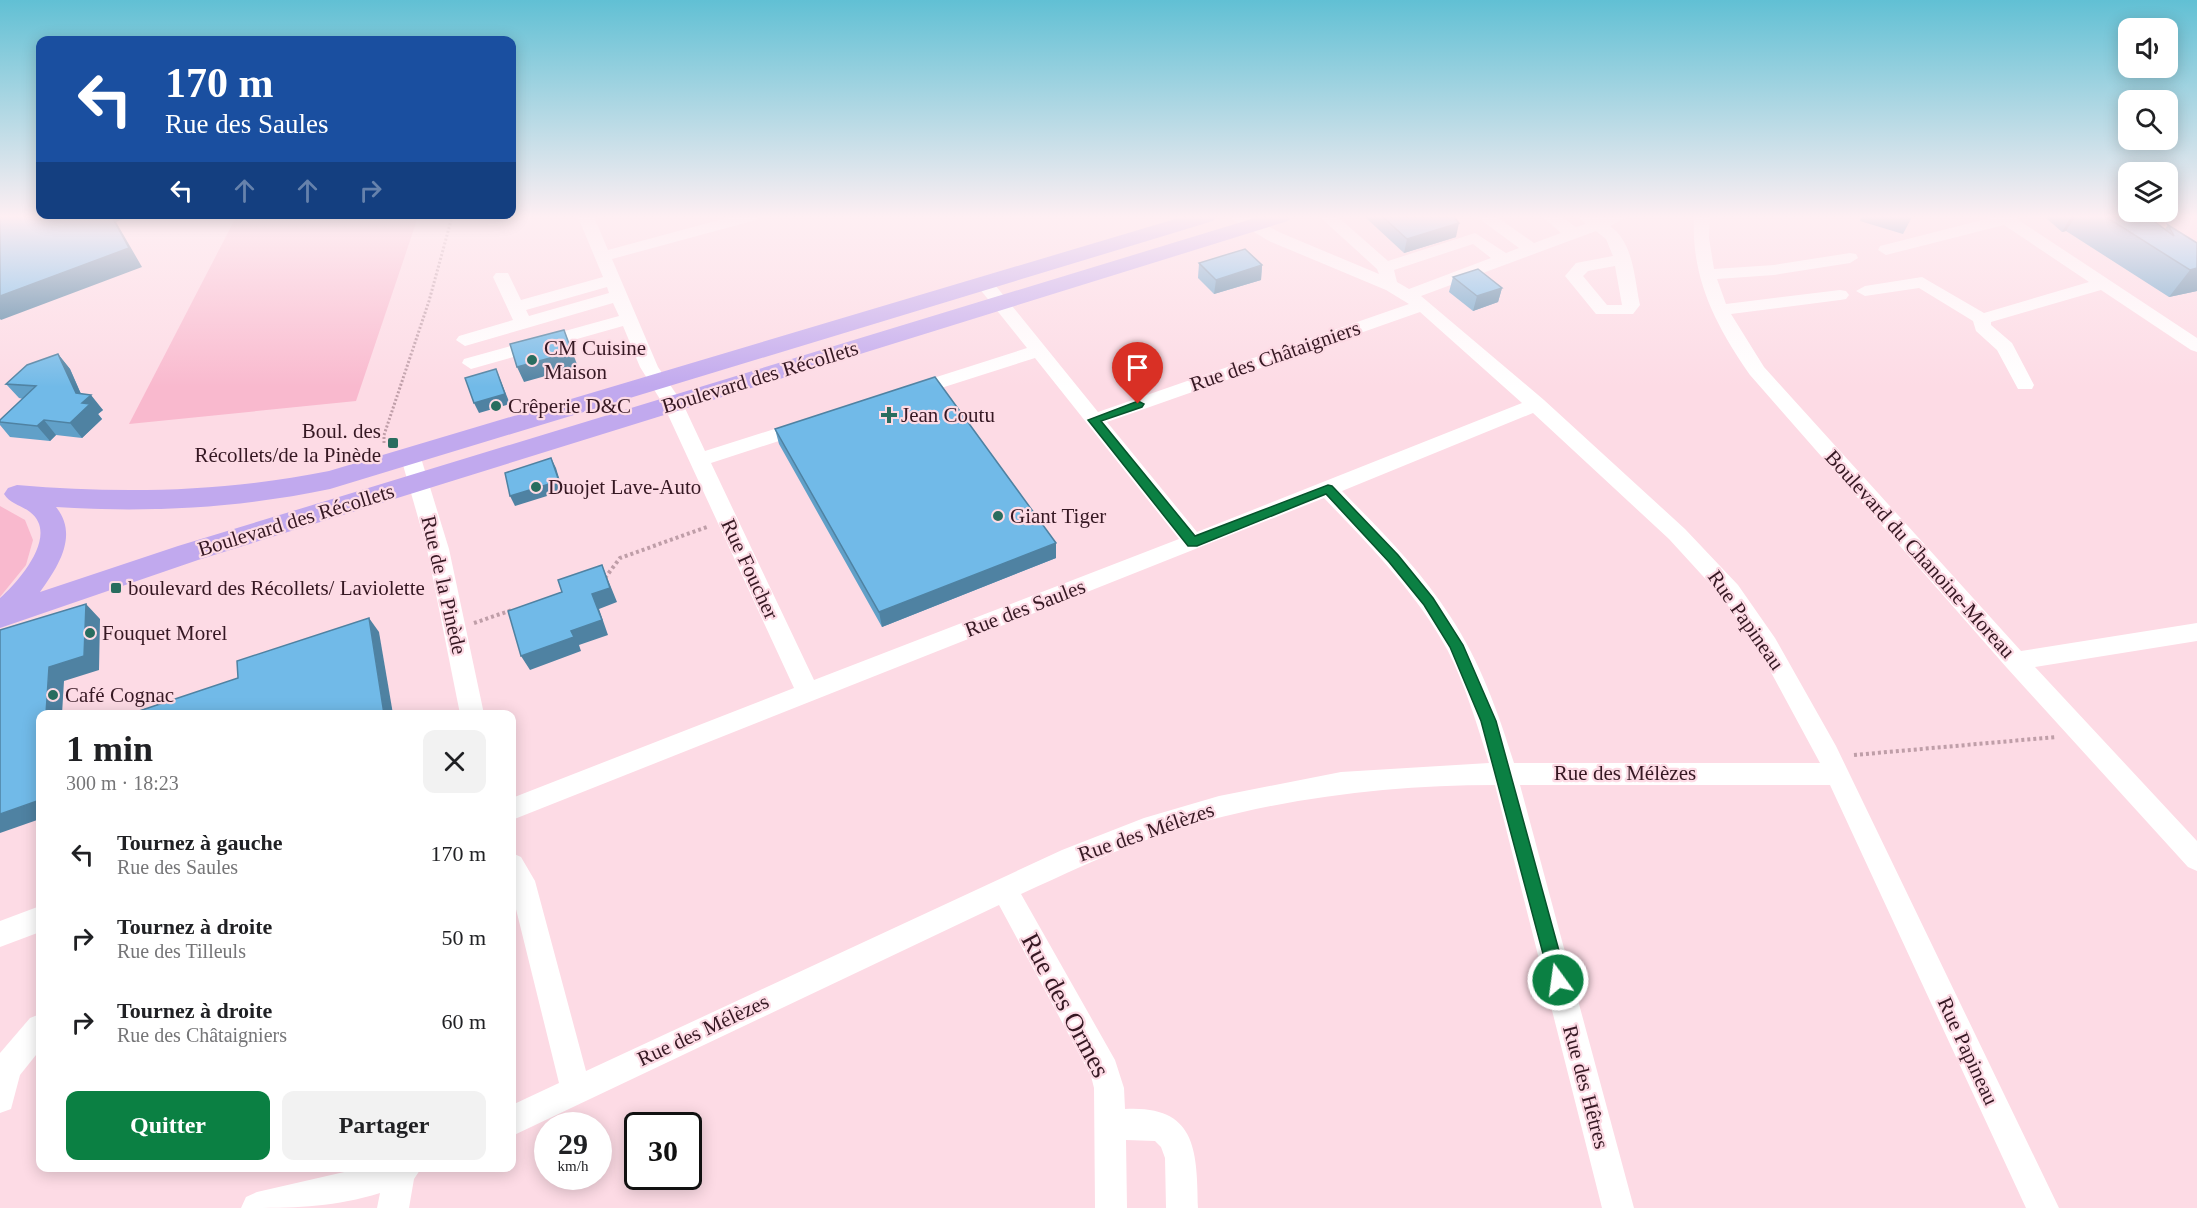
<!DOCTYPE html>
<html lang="fr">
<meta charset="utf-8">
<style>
body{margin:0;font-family:"Times New Roman",serif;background:#f2f2f2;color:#202124;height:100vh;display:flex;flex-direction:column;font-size:22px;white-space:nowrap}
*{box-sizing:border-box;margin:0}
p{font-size:20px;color:#757577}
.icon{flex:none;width:33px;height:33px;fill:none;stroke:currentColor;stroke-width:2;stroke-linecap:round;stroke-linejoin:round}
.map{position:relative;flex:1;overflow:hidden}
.side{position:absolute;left:36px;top:710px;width:480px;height:462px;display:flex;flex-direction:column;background:#fff;border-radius:12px;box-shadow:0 3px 15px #0003}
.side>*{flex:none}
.hud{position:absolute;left:36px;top:36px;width:480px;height:183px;border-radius:12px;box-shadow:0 3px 15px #0003;background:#1a4fa0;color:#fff;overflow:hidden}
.fabs{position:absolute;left:2118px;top:18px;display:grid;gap:12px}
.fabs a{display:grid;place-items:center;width:60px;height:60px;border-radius:12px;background:#fff;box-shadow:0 3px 15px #0003;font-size:30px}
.speed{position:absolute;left:534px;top:1112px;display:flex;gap:12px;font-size:30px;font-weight:700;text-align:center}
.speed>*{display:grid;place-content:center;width:78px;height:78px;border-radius:50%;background:#fff;box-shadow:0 3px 15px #0003;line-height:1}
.speed small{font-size:15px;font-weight:400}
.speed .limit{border:3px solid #111;border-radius:9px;background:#fff;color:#111}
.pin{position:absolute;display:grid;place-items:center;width:51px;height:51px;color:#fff;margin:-62px -26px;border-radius:50% 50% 50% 0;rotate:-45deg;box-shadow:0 0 6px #0007}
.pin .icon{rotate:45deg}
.me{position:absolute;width:66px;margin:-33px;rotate:346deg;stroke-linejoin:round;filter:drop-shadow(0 0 4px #0008)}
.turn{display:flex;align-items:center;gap:21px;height:126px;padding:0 30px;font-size:27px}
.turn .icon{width:78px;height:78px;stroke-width:2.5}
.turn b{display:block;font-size:42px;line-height:51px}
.lanes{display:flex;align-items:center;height:57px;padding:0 30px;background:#0003;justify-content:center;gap:30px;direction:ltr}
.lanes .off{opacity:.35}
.round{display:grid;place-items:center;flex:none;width:63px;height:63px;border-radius:12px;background:#f2f2f2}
.overview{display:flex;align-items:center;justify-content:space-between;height:102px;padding:0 30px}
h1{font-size:36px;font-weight:700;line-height:45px}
.primary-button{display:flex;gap:12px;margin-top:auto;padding:12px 30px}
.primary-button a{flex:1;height:69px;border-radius:12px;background:#0b8043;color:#fff;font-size:24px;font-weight:700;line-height:69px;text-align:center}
.primary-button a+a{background:#f2f2f2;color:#202124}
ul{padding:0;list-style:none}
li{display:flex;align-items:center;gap:18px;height:84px;padding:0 30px}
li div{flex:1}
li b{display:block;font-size:22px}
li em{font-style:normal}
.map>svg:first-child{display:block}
.green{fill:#f9b9ce}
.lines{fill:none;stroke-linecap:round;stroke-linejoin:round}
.path-far1{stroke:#bf9ea8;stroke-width:3;stroke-dasharray:2 2;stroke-linecap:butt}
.path{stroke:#bf9ea8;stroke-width:4;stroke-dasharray:3 3;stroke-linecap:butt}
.minor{fill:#fff;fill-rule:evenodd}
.major{fill:#c1a9ee;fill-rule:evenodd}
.wall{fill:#61a0c8}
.shaded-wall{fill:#4f82a2}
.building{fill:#71bae8;stroke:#4f82a2;stroke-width:1.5}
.route{fill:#0b8043;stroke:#07532c;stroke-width:1.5}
.poi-dot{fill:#296d5f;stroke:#fddbe5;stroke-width:2}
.labels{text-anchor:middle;stroke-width:4.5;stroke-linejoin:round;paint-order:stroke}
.poi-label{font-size:21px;fill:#361823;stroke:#fddbe5;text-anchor:start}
.street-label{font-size:21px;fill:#361823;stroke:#fddbe5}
.near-street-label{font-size:26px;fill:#361823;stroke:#fddbe5}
</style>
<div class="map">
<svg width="2197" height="1208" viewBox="0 0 2197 1208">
<rect width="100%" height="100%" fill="#fddbe5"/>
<!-- green -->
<g class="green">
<polygon points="236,217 418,217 356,401 129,424"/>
<polygon points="0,506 25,520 33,540 26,565 0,597"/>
</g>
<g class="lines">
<!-- path-far1 -->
<polyline class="path-far1" points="384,443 384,435 429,301 452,217"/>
<!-- path -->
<g class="path">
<polyline points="605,578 620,558 707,527"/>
<polyline points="474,623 512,610"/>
<polyline points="1854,755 2056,737"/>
</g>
<!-- minor -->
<g class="minor">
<path d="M578,217H594L608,250L730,217H758L756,220L612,259L658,367L683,404L705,451L806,419L813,420L816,425L813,430L711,463L814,680L1179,539L1035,358L916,396H902L899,392L902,388L1027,348L979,288L976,284L979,280H991L1098,412L1409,304L1386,290L1269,241L1229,217H1250L1281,233L1379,274L1377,269L1320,217H1338L1388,261L1475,233L1506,253L1519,248L1477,217H1497L1534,243L1561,233L1543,217H1562L1576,227L1586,224L1579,217H1627L1610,226C1634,243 1634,278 1640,305L1633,314H1596L1565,276L1576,263L1613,256L1606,239L1596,231L1421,296L1544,400L1685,529L1738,585L1775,638L1836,746L2059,1208H2026L1830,785H1520L1634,1208H1602L1495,785C1380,785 1255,801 1146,840C1104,855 1063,875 1021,894L1115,1060L1124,1088L1125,1109C1197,1105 1197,1151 1198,1208H1166L1165,1158L1161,1147L1155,1141L1126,1140L1127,1208H1095L1094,1088L1091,1076L999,905L512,1136V1105L559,1083L512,893V853L521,857L535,881L586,1071L1062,850L1144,818L1219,796L1341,772L1489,763C1477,725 1466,687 1448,651C1417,593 1369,545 1324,498L512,820V798L794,688L663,404L640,367L623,326L471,369L462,363L464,359L619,316L613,303L465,346L456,340L459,336L513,320L493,277L496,273H508L521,300L603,277ZM1473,244L1491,258L1409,289L1397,282L1394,270ZM1615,266L1622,305H1607L1583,276L1588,271ZM607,287L609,293L529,316L526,310ZM1420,312L1522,403L1197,532L1107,422ZM1533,413L1669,539L1722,597L1759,650L1820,763H1514C1498,712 1480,661 1450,616C1420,569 1380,530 1342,491Z"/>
<path d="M1694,217H1710L1709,238L1714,269L1774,265L1850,253L1856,254L1858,258L1850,263L1774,275L1717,279L1726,304L1840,290L1846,291L1849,295L1846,299L1840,300L1731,314L1764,367L2021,651L2197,623V641L2035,667L2197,841V871L2188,867L2007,668L1750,375C1716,326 1691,279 1694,217Z"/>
<polygon points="1994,217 2014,217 2197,338 2197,352 2191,350 2101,290 1991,322 1991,325 2012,343 2034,385 2032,389 2018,389 1997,350 1976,331 1973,321 1919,288 1865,296 1856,291 1865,286 1922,277 1984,313 2089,282 2004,225 1886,255 1878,250 1880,246"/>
<polygon points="411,451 418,453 421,458 449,549 484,714 460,714 427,549 401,458 404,453"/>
<polygon points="40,906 40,932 0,947 0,921"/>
<polygon points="40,1014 40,1050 20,1075 11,1109 0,1113 0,1053 30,1018"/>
<path d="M366,1167H422L414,1179L409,1208H377L380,1193C332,1208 291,1208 241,1208L246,1197L257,1192Z"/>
</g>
<!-- major -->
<path class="major" d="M1182,217H1216L1213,221L330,489C239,508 149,513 56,507C79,535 58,567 40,592L178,546L1258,217H1291L1288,221L198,560L0,628V598C18,582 60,535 30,512C21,505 10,504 4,494L8,488L17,485C123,494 224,492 329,471Z"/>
</g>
<!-- wall -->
<g class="wall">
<polygon points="1365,217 1454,217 1456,237 1404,253"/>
<polygon points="1862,217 1912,217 1903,234 1860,221"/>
<polygon points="2045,217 2148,217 2165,229 2168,225 2197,243 2197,291 2169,297 2066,231 2062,232"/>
<polygon points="1199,263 1262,265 1261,280 1214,294 1198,278"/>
<polygon points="1453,277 1502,288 1498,302 1473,311 1449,292"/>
<polygon points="58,354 70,369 81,394 103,410 98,414 102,419 82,438 56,435 50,441 10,437 0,425 0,420 23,399 19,398 6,384"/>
<polygon points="775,429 1056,558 882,627 779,444"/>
</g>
<!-- shaded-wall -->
<g class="shaded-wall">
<polygon points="112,217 129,217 116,222 142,267 1,320 0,319 0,296"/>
<polygon points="2071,217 2075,217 2066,231 2062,232"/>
<polygon points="1459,223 1456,237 1404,253 1407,239"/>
<polygon points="1262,265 1261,280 1214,294 1216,280"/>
<polygon points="2197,268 2197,291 2169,297 2190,270"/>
<polygon points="1502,288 1498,302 1473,311 1477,296"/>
<polygon points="564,330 578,367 524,382 517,367"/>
<polygon points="58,354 70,369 84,401 91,395 103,410 98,414 102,419 82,438 70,423 76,393"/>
<polygon points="496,369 510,404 479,413 474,403"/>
<polygon points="44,420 56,435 50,441 37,426"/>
<polygon points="551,458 556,468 563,491 515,506 510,496"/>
<polygon points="1056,543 1056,558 882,627 879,612"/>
<polygon points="602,565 617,602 599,609 608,635 579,645 581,651 530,670 521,656 571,631 592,594"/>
<polygon points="86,604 100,619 99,670 64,681 62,714 46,714 49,667"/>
<polygon points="369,618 379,632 393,714 384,714"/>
<polygon points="40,800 40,819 0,833 0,814"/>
</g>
<!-- building -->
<g class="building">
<polygon points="0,217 112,217 129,248 0,296"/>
<polygon points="1383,217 1454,217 1459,223 1407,239"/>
<polygon points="2106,217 2148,217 2174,236 2168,225 2197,243 2197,268 2190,270"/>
<polygon points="1245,249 1262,265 1216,280 1199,263"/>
<polygon points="1478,269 1502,288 1477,296 1453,277"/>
<polygon points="564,330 572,352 517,367 510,344"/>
<polygon points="58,354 76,393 91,395 82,403 90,404 70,423 44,420 37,426 0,422 0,420 36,386 6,384 27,365"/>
<polygon points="496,369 505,394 474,403 465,378"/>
<polygon points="935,377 1056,543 879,612 775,429"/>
<polygon points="551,458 559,481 510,496 505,473"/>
<polygon points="602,565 610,588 592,594 602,620 571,631 574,637 521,656 508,611 562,592 558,580"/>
<polygon points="86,604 84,656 49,667 46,714 40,714 40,800 0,814 0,630"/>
<polygon points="369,618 384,714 130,714 238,678 237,661"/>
</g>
<!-- sky -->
<linearGradient id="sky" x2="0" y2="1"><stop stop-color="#61c0d4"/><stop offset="0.56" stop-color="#feeff3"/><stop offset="1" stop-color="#feeff3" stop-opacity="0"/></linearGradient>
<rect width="2197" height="387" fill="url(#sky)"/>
<!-- route -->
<polygon class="route" points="1138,401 1144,404 1142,407 1101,421 1195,536 1328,485 1332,486 1398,555 1433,598 1463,645 1496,721 1567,980 1564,986 1558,989 1552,986 1550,980 1481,721 1450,647 1424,605 1389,562 1326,494 1197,546 1188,546 1088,420"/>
<!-- markers -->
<g class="poi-dot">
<circle cx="532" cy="360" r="6"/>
<circle cx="496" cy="406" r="6"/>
<path d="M886 406h6v6h6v6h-6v6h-6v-6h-6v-6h6z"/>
<rect x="387" y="437" width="12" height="12" rx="3"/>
<circle cx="536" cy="487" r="6"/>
<circle cx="998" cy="516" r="6"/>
<rect x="110" y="582" width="12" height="12" rx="3"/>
<circle cx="90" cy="633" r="6"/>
<circle cx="53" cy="695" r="6"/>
</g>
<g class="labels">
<!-- poi labels -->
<g class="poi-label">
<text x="544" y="355">CM Cuisine<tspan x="544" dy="24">Maison</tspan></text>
<text x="508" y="413">Crêperie D&amp;C</text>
<text x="901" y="422">Jean Coutu</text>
<text x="381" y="438" text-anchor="end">Boul. des<tspan x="381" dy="24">Récollets/de la Pinède</tspan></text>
<text x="548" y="494">Duojet Lave-Auto</text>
<text x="1010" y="523">Giant Tiger</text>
<text x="128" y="595">boulevard des Récollets/ Laviolette</text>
<text x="102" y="640">Fouquet Morel</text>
<text x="65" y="702">Café Cognac</text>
</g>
<!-- street labels -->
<g class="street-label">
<text transform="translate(1275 356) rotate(-19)" y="7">Rue des Châtaigniers</text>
<text transform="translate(760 377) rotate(-17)" y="7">Boulevard des Récollets</text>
<text transform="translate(296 520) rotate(-17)" y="7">Boulevard des Récollets</text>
<text transform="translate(1920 554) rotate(48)" y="7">Boulevard du Chanoine-Moreau</text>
<text transform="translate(750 569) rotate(65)" y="7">Rue Foucher</text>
<text transform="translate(444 585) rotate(77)" y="7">Rue de la Pinède</text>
<text transform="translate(1025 608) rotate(-21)" y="7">Rue des Saules</text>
<text transform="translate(1746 620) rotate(55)" y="7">Rue Papineau</text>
<text x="1625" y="780">Rue des Mélèzes</text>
<text transform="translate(1146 832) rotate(-19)" y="7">Rue des Mélèzes</text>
<text transform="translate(703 1030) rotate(-25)" y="7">Rue des Mélèzes</text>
<text transform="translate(1968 1051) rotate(65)" y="7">Rue Papineau</text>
<text transform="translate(1586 1087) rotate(75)" y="7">Rue des Hêtres</text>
</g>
<!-- near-street labels -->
<g class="near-street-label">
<text transform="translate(1066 1005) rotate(62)" y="9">Rue des Ormes</text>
</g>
</g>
</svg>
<div class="fabs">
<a><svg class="icon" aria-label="sound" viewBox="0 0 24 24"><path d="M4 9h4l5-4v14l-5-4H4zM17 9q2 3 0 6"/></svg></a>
<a><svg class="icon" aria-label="search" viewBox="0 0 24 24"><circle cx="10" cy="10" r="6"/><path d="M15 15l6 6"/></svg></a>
<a><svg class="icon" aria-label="layers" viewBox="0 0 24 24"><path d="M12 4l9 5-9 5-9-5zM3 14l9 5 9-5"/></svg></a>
</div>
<div class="speed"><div>29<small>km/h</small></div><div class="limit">30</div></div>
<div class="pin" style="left:1138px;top:404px;background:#d93025"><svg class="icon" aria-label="arrive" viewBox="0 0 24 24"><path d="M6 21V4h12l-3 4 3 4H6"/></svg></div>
<svg class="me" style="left:1558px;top:980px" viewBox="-20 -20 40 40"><circle r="17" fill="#0b8043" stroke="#fff" stroke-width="3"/><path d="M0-11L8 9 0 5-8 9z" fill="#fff"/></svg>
<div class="hud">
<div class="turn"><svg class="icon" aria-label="left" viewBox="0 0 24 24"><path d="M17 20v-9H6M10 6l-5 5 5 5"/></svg><div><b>170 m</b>Rue des Saules</div></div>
<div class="lanes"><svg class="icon" aria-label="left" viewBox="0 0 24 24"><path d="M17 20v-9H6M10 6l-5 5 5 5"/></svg><svg class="icon off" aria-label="ahead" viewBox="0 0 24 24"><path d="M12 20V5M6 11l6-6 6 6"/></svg><svg class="icon off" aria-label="ahead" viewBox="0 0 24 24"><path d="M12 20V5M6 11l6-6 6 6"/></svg><svg class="icon off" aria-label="right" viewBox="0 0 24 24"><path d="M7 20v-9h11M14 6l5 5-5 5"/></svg></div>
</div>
<section class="side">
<div class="overview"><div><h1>1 min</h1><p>300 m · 18:23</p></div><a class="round"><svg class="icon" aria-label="close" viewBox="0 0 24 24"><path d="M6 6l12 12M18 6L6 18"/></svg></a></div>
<ul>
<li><svg class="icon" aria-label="left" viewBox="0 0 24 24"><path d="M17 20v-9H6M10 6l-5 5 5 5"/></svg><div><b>Tournez à gauche</b><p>Rue des Saules</p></div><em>170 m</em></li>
<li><svg class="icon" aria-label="right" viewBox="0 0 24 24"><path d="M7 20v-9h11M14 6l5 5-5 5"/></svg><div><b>Tournez à droite</b><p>Rue des Tilleuls</p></div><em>50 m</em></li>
<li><svg class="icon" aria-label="right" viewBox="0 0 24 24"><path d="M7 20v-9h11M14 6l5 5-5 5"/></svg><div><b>Tournez à droite</b><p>Rue des Châtaigniers</p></div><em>60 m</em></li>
</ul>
<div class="primary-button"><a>Quitter</a><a>Partager</a></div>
</section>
</div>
